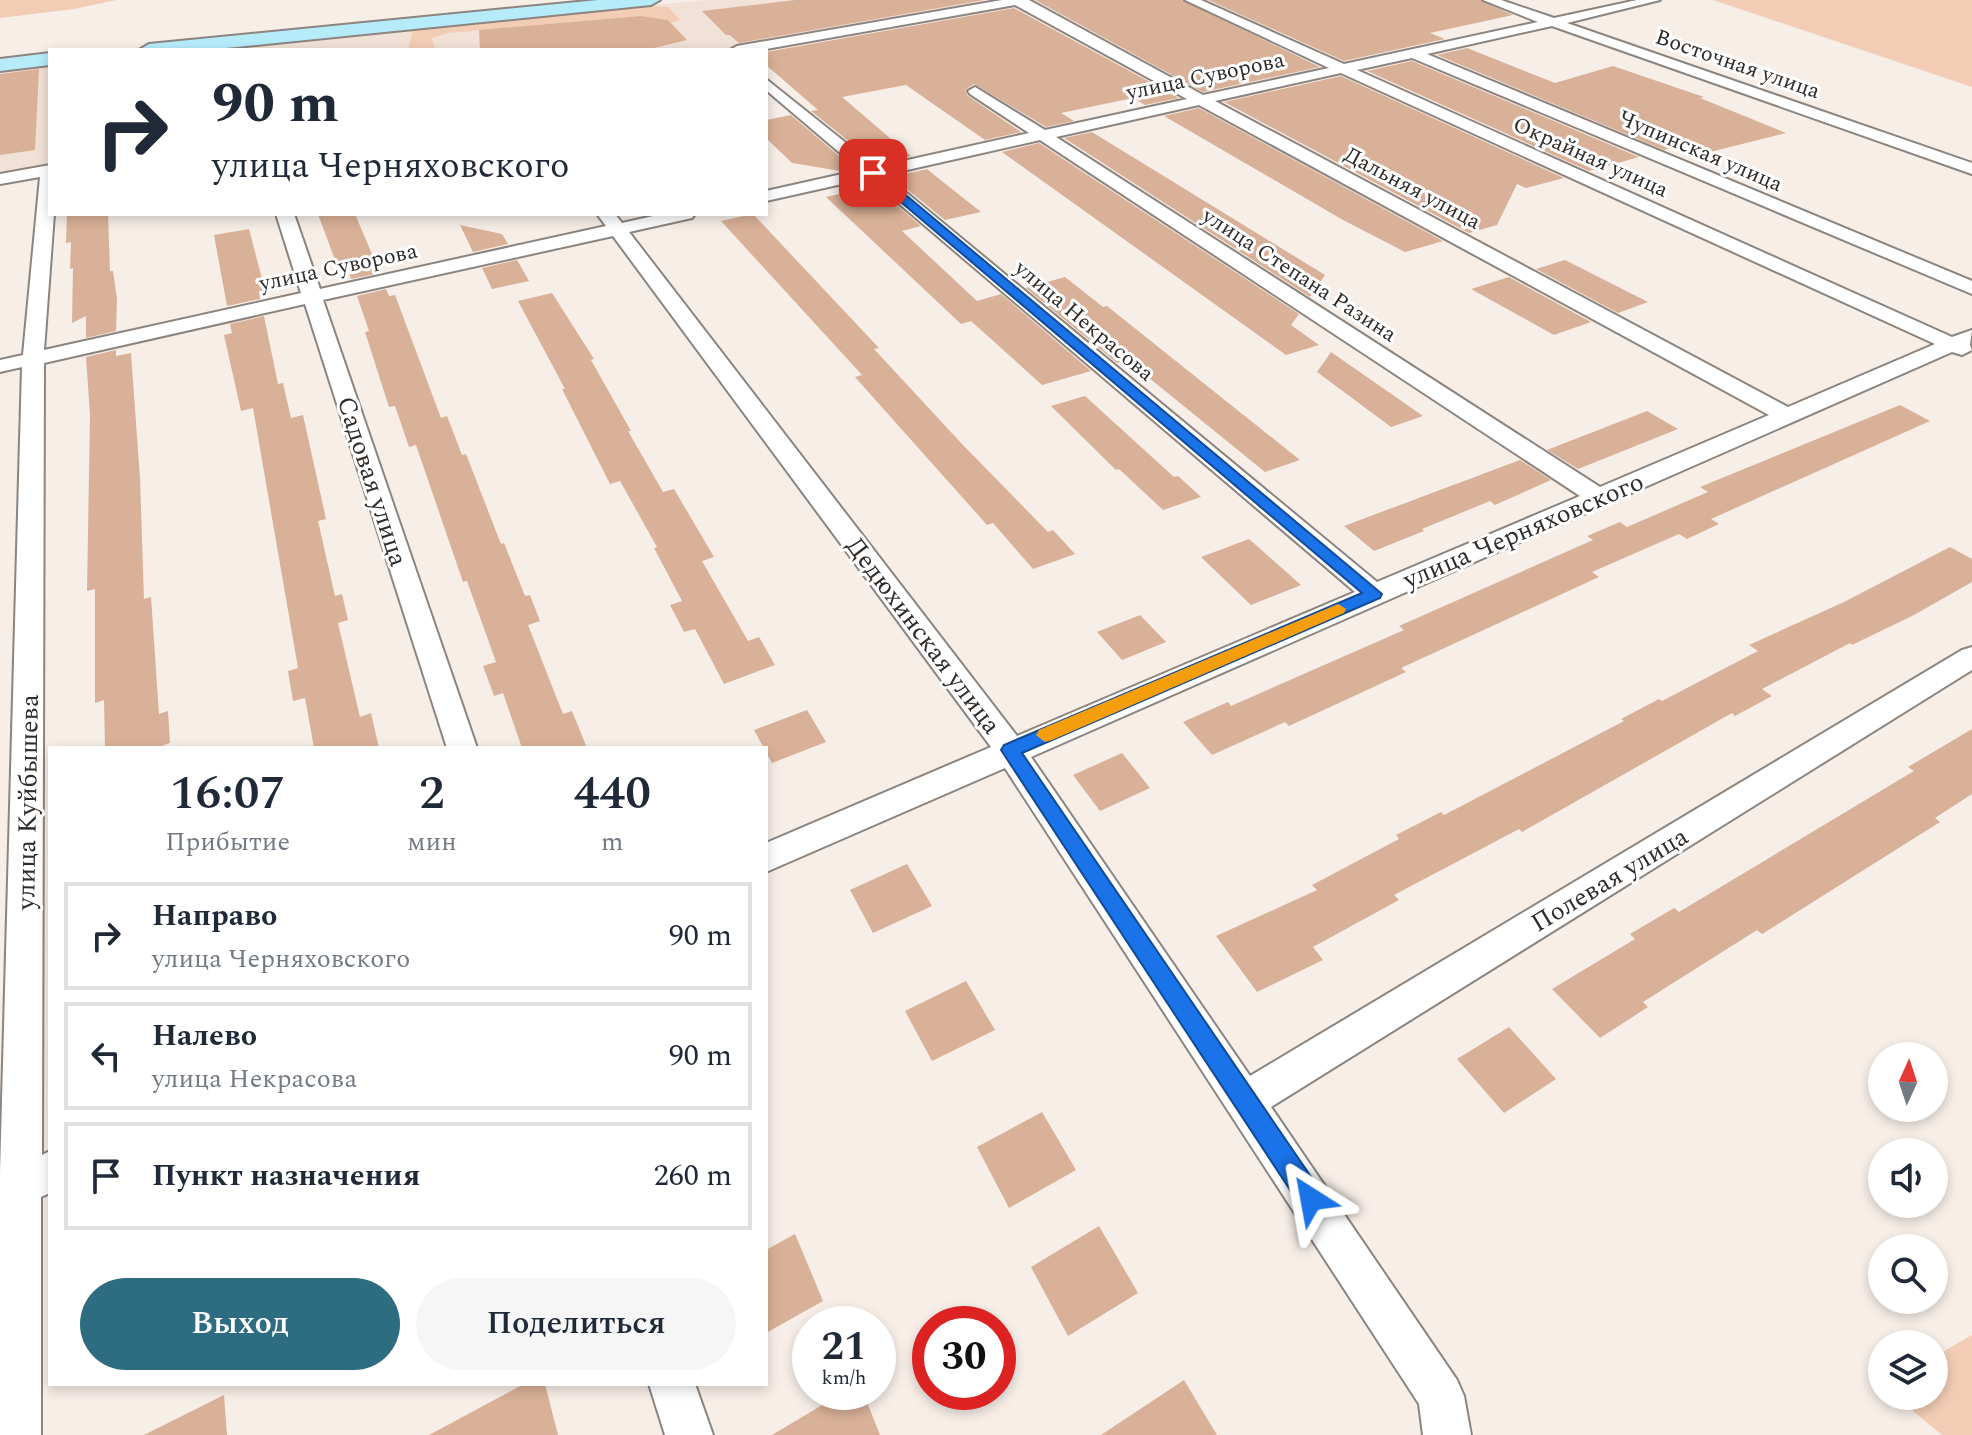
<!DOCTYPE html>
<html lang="ru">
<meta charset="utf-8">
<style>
body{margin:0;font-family:Spectral,serif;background:#f6f6f7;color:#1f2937;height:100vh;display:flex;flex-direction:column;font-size:30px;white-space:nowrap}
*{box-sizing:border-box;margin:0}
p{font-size:26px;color:#747a83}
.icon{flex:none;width:44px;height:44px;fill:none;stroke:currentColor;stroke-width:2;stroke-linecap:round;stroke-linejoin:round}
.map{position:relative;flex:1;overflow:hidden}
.panel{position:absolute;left:48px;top:746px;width:720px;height:640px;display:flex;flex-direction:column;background:#fff;border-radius:0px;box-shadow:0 4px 12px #0003}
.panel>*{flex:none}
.guide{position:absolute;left:48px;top:48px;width:720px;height:168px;border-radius:0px;box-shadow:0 4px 12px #0003;background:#fff;color:#1f2937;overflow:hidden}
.needle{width:52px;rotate:3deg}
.controls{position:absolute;left:1868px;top:1042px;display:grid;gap:16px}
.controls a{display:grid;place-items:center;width:80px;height:80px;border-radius:50%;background:#fff;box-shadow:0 4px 12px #0003;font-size:40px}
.speed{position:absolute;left:792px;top:1306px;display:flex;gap:16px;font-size:40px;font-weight:700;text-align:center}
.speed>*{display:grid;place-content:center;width:104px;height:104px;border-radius:50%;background:#fff;box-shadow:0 4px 12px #0003;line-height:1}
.speed small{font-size:20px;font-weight:400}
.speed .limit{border:12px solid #d22;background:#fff;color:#111}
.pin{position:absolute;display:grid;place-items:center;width:68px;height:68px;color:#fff;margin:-34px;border-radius:16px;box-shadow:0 4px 12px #0006}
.me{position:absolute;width:88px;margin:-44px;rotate:326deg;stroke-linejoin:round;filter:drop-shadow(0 0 6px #0008)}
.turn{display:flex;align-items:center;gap:28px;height:168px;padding:0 32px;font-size:36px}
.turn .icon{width:104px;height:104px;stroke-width:2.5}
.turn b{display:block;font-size:56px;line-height:68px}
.eta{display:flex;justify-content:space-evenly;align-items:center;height:136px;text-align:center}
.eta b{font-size:48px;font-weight:600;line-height:56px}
.cta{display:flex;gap:16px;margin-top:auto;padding:16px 32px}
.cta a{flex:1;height:92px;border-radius:48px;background:#2e6c82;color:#fff;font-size:32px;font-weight:600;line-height:92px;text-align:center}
.cta a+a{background:#f6f6f7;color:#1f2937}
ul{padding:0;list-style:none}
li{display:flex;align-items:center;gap:24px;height:108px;margin:0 16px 12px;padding:0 16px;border:4px solid #e0e1e3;border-radius:0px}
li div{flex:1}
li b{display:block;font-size:30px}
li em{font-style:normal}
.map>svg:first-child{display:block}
.built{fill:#f1e1d7}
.green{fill:#f2ccb5}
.building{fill:#d9b198}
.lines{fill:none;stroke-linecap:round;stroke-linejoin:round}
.street-casing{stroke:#8c847f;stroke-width:4}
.secondary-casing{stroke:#8c847f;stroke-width:4}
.street{fill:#fff;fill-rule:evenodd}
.secondary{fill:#b6ecfa;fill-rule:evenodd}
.route{fill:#1a73e8;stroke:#114b97;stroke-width:2}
.slow{fill:#f59e0b}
.labels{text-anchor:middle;stroke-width:6;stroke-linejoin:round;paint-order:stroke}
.far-street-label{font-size:22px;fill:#2f2c2a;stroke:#fff}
.street-label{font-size:26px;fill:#2f2c2a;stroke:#fff}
</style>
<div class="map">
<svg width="1972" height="1435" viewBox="0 0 1972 1435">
<rect width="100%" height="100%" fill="#f7eee8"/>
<!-- built -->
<g class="built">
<polygon points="706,0 1002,1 717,50 201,50"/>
<polygon points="50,65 50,165 0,173 0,70"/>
</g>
<!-- green -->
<g class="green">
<polygon points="0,0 116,0 74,9 0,18"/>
<polygon points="1713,0 1972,0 1972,87"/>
<polygon points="637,6 668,7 680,20 672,23 668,20 641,16 449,33 431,38 436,50 408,50 413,30 430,27"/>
<polygon points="1972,1335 1972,1435 1942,1435 1913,1411 1913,1396 1934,1396 1934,1357"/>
</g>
<!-- building -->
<g class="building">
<polygon points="795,0 984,0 739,43 730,35 726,35 702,11"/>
<polygon points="1035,0 1182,0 1320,67 1203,92"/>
<polygon points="1208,0 1480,0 1513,15 1430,33 1445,39 1344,61"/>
<polygon points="1014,8 1179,98 1145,105 1133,98 1061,113 1074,121 1046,127 974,84 965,90 968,96 1021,132 985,140 906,85 842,97 911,156 877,164 811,111 818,110 766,65 766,52"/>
<polygon points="641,16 668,20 687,40 646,50 480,50 479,30"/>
<polygon points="1467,48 1555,83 1613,66 1704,97 1700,98 1786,133 1694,156 1673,147 1664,150 1437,55"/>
<polygon points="1412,61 1639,157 1589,171 1367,71"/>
<polygon points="39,69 35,150 0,155 0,74"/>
<polygon points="1341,76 1564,178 1526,188 1517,184 1497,225 1469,233 1224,102"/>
<polygon points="1199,108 1443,241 1405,252 1343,220 1164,116"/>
<polygon points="791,115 853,168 840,171 792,163 766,138 766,120"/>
<polygon points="1092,132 1325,275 1310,297 1064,138"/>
<polygon points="1039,143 1299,314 1291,325 1319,345 1286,355 1002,152"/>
<polygon points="927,169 933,174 981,212 945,220 892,177"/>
<polygon points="874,186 921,226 902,231 977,301 1001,294 1091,371 1042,385 971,321 961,324 826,197"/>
<polygon points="67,214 108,214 110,271 113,271 117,299 116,331 86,338 86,316 72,323 73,268 70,269 71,242 66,243"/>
<polygon points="318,214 355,214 380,273 351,279 347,266 338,268"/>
<polygon points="753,214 879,348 874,349 962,444 1048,532 1053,530 1075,554 1033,569 993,523 987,525 855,377 862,375 721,221"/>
<polygon points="460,225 502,234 508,244 473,252"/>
<polygon points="249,229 265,290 259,291 260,299 227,306 214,235"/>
<polygon points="517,260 529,281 492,289 482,268"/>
<polygon points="1565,260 1648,302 1618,313 1536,269"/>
<polygon points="1065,277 1103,307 1107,306 1300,460 1265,472 1127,360 1117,363 1026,288"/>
<polygon points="1509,277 1591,322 1554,335 1471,289"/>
<polygon points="386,289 389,296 395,295 441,418 447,416 462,455 466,454 501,544 504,543 525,596 530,595 540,621 528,625 563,714 572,711 587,748 522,748 503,693 494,696 483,666 496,662 467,581 463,582 416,445 409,447 395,406 389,407 365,332 369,331 357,296"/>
<polygon points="552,293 594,359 591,360 631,431 628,431 663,492 674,489 714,557 702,561 748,641 759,637 775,665 724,684 695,629 684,632 670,605 682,601 654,548 657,547 620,481 610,484 562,389 565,389 518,301"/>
<polygon points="264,316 278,384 283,383 291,418 303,415 326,519 318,521 335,596 342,594 348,620 338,623 360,717 371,713 379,748 314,748 305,698 293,701 288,671 298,668 253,408 241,411 224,335 232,333 230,324"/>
<polygon points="116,350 116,356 131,353 140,478 144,599 151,597 159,714 168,711 170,743 155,748 105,748 104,700 95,703 95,589 87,591 90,415 86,357"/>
<polygon points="1331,352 1423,416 1391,427 1317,372"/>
<polygon points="1085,396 1174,477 1178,476 1201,497 1163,510 1119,469 1116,470 1051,406"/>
<polygon points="1900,405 1930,421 1711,519 1719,524 1687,539 1679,534 1592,572 1599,577 1401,668 1406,672 1289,726 1285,722 1212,755 1183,722 1228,702 1231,706 1404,630 1399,626 1593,540 1587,536 1620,522 1627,527 1708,492 1700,487"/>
<polygon points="1647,411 1678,429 1578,469 1547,450"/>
<polygon points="1520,460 1551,480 1495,505 1490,501 1422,529 1424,531 1374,551 1344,526"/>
<polygon points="1249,539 1301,585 1251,605 1201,557"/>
<polygon points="1950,547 1972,559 1972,582 1914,615 1852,645 1850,643 1762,689 1772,696 1735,716 1732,713 1522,832 1519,829 1394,895 1399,900 1313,947 1323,960 1257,992 1216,936 1317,890 1312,885 1399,839 1396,835 1441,812 1444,815 1624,721 1621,719 1659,699 1662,701 1758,651 1749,645 1844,602"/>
<polygon points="1140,615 1166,642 1122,660 1097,632"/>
<polygon points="807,710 826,742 772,763 754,730"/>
<polygon points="1972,729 1972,794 1935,818 1940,822 1762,934 1757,930 1643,1002 1648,1007 1600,1038 1552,989 1635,939 1630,934 1674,908 1679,912 1914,771 1908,767"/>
<polygon points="1122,753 1150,788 1100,811 1073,775"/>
<polygon points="907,864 932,906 873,933 850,890"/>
<polygon points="966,981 995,1030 932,1061 905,1011"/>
<polygon points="1509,1027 1556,1079 1504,1113 1457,1059"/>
<polygon points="1042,1112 1076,1170 1009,1208 977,1147"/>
<polygon points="1099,1226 1138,1293 1068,1336 1031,1267"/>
<polygon points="795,1234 823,1301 766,1333 766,1250"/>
<polygon points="1184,1380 1217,1435 1101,1435"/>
<polygon points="524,1384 545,1384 558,1435 429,1435"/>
<polygon points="844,1392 863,1392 880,1435 772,1435"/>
<polygon points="224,1395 227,1435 144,1435"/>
</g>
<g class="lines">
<defs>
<g id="street">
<path d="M1002,0H1029L1203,95L1329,68L1185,0H1201L1344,64L1538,22L1483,0H1501L1554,18L1637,0H1660L1567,23L1972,163V174L1552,26L1427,54L1972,281V294L1412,58L1357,70L1952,337L1972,330L1970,345L1972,350L1962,355L1952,352L1031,757L1250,1076L1962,650L1972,647V670L1271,1107L1457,1380L1464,1396L1471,1435H1423L1419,1404L1005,768L766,872V843L991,747L613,236L323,300L477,748H447L305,304L44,363L42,1155L50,1151V1193L41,1197V1435H0V1173L22,367L0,372V360L23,355L40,177L0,184V174L50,165V214H54L44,350L301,293L276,214H294L320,289L606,226L597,214H615L622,223L662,214H695L692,218L629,232L1017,736L1355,592L869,178L766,201V191L860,170L766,90V79L876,167L1029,133L970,94L968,91L975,87L1045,130L1187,99L1015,5L760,50H730L737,46ZM1341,73L1935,344L1788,407L1215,101ZM1199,105L1769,415L1600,487L1056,137ZM1040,140L1580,496L1377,582L885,175Z"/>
<polygon points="649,1384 695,1384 713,1435 665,1435"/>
</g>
<g id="secondary">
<polygon points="598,0 660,0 651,5 206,50 139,50 149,44"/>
<polygon points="50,53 50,65 0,71 0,59"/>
</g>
</defs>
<!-- street casing -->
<use href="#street" class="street-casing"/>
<!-- secondary casing -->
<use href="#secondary" class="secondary-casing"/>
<!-- street -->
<use href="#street" class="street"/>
<!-- secondary -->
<use href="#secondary" class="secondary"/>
</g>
<!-- route -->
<polygon class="route" points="869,170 876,170 1382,594 1380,598 1022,753 1320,1190 1323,1199 1320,1208 1311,1212 1302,1208 1001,750 1004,745 1362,593 869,175"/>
<!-- slow -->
<polygon class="slow" points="1338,604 1346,609 1344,613 1052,740 1045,742 1036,735 1039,730"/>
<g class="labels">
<!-- far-street labels -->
<g class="far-street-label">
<text transform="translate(1738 63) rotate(19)" y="8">Восточная улица</text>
<text transform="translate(1205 75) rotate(-12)" y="8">улица Суворова</text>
<text transform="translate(1701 150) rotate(23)" y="8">Чупинская улица</text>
<text transform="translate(1591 156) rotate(24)" y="8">Окрайная улица</text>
<text transform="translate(1413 187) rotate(28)" y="8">Дальняя улица</text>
<text transform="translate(338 266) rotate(-12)" y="8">улица Суворова</text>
<text transform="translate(1300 274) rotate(33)" y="8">улица Степана Разина</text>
<text transform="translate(1085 320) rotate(40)" y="8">улица Некрасова</text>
</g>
<!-- street labels -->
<g class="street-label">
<text transform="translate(373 481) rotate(72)" y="9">Садовая улица</text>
<text transform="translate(1523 530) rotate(-23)" y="9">улица Черняховского</text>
<text transform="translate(924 635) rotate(53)" y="9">Дедюхинская улица</text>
<text transform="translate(27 802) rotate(-89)" y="9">улица Куйбышева</text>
<text transform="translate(1609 879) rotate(-31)" y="9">Полевая улица</text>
</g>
</g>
</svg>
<div class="controls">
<a><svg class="needle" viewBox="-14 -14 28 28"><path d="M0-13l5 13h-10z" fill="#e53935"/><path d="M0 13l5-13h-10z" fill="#747a83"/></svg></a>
<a><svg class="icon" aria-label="sound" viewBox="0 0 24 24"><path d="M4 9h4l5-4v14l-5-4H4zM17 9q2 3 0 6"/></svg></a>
<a><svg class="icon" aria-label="search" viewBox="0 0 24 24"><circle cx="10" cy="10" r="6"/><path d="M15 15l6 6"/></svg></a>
<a><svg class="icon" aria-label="layers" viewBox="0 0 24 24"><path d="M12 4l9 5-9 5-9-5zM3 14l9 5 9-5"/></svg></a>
</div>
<div class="speed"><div>21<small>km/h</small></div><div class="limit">30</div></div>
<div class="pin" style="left:873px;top:173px;background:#d93025"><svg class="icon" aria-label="arrive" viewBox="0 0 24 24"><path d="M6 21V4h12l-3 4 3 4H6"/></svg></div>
<svg class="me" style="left:1311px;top:1199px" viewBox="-20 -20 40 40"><path d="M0-17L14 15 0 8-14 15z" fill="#1a73e8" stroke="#fff" stroke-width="4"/></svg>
<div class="guide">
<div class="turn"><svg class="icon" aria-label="right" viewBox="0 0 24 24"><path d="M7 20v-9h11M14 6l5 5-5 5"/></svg><div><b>90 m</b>улица Черняховского</div></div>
</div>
<section class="panel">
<div class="eta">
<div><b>16:07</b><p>Прибытие</p></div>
<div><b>2</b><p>мин</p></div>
<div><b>440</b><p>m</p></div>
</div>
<ul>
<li><svg class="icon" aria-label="right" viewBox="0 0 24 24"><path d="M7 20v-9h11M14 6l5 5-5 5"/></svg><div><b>Направо</b><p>улица Черняховского</p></div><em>90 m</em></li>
<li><svg class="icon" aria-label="left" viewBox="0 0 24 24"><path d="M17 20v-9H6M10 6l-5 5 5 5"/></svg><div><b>Налево</b><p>улица Некрасова</p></div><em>90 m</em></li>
<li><svg class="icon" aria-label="arrive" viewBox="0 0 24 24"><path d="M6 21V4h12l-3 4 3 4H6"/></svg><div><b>Пункт назначения</b></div><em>260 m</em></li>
</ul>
<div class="cta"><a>Выход</a><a>Поделиться</a></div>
</section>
</div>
